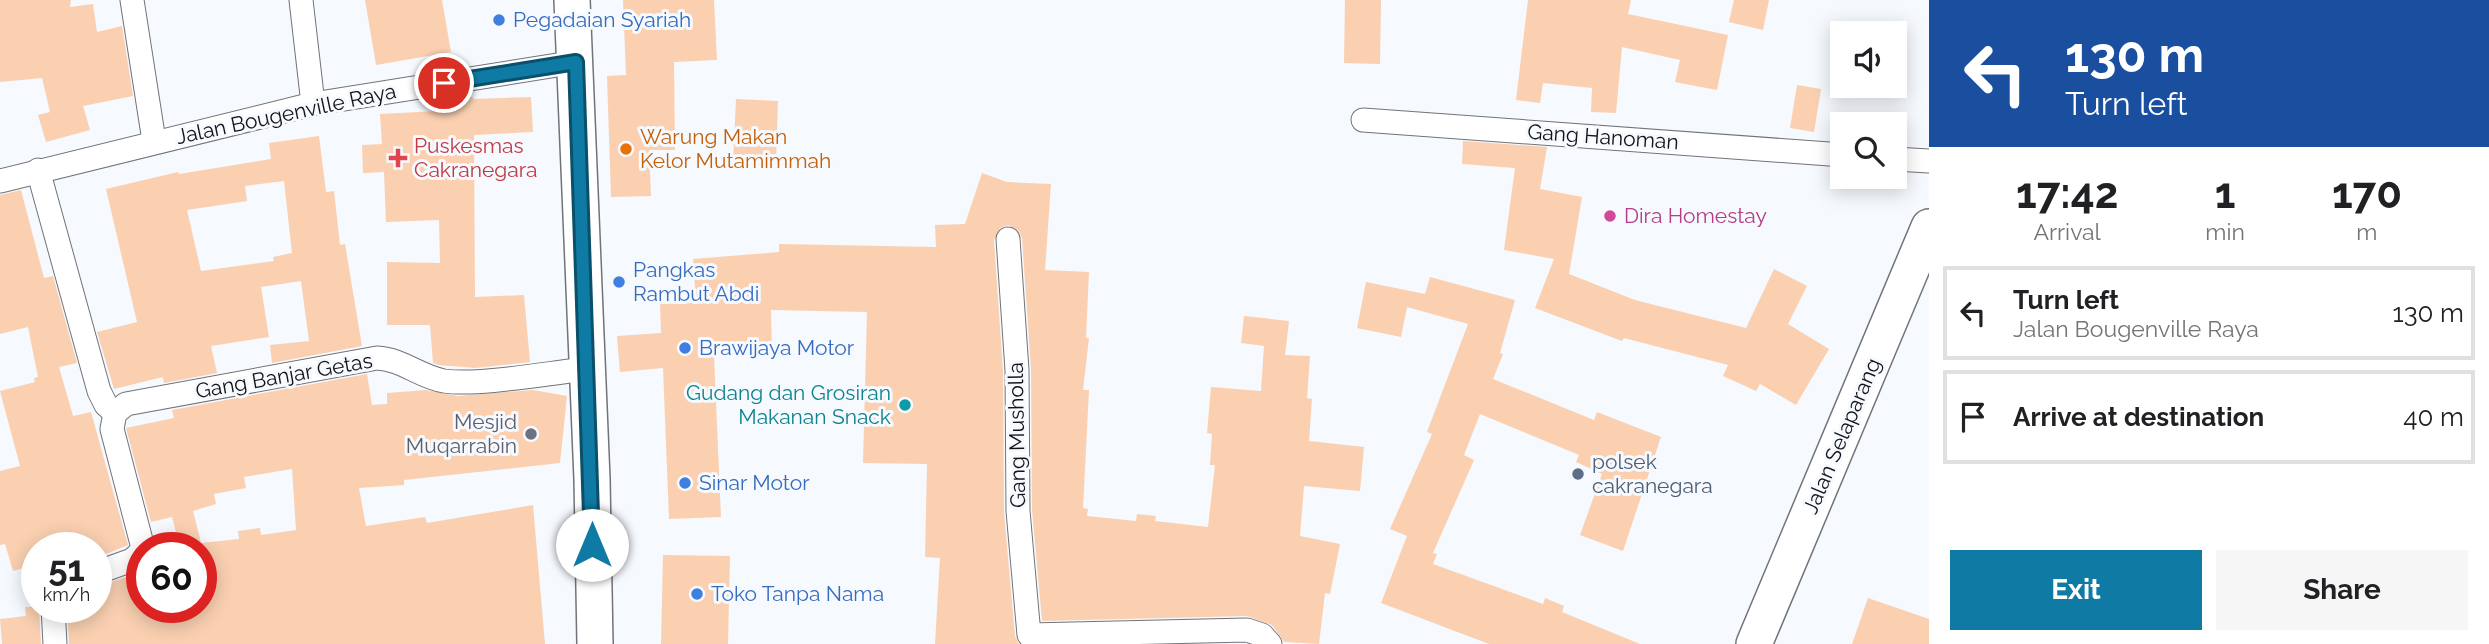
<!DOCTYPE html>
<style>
body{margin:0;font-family:Raleway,sans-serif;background:#f6f6f6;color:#202124;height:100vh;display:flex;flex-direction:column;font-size:26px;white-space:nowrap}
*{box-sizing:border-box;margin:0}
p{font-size:23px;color:#757577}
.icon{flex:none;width:38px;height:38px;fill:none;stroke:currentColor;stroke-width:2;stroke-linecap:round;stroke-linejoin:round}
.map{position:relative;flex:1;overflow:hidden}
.drawer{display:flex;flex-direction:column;background:#fff;width:560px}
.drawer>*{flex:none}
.top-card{background:#1a4fa0;color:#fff;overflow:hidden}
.buttons{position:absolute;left:1830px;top:21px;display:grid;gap:14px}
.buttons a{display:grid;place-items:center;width:77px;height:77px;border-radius:0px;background:#fff;box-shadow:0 4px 18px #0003;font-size:35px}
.speed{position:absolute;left:21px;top:532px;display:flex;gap:14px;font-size:35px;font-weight:700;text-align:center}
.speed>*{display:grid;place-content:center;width:91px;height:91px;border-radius:50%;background:#fff;box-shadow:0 4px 18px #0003;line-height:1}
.speed small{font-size:18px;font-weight:400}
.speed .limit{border:10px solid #d22;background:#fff;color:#111}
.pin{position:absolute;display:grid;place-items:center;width:60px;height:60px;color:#fff;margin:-30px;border:4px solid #fff;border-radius:50%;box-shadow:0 2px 7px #0007}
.me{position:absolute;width:77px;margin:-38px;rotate:0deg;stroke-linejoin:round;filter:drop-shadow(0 0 5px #0008)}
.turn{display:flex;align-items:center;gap:24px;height:147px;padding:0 21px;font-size:32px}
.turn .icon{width:91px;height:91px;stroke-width:2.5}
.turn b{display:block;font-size:49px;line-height:60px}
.eta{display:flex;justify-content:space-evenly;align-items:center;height:119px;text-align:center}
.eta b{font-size:42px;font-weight:700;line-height:49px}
.cta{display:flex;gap:14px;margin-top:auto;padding:14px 21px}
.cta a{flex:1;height:80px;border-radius:0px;background:#0f7ba4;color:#fff;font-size:28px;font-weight:700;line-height:80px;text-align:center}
.cta a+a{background:#f6f6f6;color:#202124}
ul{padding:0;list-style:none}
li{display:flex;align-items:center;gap:21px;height:94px;margin:0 14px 10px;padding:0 7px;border:4px solid #e0e0e0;border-radius:0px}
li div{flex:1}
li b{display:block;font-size:26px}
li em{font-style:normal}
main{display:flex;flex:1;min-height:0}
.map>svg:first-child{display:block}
.building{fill:#fad0b1;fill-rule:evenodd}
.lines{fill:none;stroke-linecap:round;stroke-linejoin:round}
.street-casing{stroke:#707379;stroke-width:25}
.primary-casing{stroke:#707379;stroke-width:38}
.street{stroke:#fff;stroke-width:23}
.primary{stroke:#fff;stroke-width:35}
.route-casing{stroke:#0a506b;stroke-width:18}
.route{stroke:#0f7ba4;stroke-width:12}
.shop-dot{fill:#3f7fe0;stroke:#f6f9fe;stroke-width:2.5}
.food-dot{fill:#e8710a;stroke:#f6f9fe;stroke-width:2.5}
.health-dot{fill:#e0444e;stroke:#f6f9fe;stroke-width:2.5}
.hotel-dot{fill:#d1479c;stroke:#f6f9fe;stroke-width:2.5}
.culture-dot{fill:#0f9aa8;stroke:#f6f9fe;stroke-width:2.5}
.worship-dot{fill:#6b7280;stroke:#f6f9fe;stroke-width:2.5}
.service-dot{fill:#5c6f8a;stroke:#f6f9fe;stroke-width:2.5}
.labels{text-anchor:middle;stroke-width:6;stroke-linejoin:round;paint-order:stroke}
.shop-label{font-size:21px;fill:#366cbe;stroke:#f6f9fe;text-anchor:start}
.street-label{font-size:21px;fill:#121315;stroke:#f6f9fe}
.food-label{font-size:21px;fill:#c56008;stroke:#f6f9fe;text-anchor:start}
.health-label{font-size:21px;fill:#be3a42;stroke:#f6f9fe;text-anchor:start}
.hotel-label{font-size:21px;fill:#b23c85;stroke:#f6f9fe;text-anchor:start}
.culture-label{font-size:21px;fill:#0d838f;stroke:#f6f9fe;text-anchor:end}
.worship-label{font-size:21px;fill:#5b616d;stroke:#f6f9fe;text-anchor:end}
.service-label{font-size:21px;fill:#4e5e75;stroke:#f6f9fe;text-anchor:start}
</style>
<main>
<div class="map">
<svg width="1929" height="644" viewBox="0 0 1929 644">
<rect width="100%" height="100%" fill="#f6f9fe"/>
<!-- building -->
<g class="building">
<polygon points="0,0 71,0 70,7 93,4 97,32 122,26 133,96 83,106 90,130 46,142 38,115 50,112 42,78 0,82"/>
<polygon points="365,0 442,0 451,52 376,65"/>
<polygon points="623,0 714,0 717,60 674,62 675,150 649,150 651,196 611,197 607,76 626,75"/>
<polygon points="1345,0 1381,0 1380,64 1344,63"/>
<polygon points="1528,0 1631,0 1628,14 1728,35 1717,90 1675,82 1680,60 1622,47 1616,113 1591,112 1592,88 1543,83 1540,103 1516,100"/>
<polygon points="1734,0 1769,0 1763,30 1729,22"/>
<polygon points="1797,85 1821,89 1814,132 1790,128"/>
<polygon points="446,97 473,97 473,99 531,97 533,132 474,135 475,297 524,295 530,362 475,368 439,365 433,363 430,325 387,325 387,262 440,263 439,220 386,222 384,172 363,173 362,145 382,144 380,114 438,111 438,98"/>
<polygon points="736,99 778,101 776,163 733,162"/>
<path d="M319,136L326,192L334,191L340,245L345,244L362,346L272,363L270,345L309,341L301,281L261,287L269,337L211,346L217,373L164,383L163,377L114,389L97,332L137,322L106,189L178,172L179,174L271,159L269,143ZM284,181L292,253L273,257L274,261L201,271L187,210L247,201L245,186Z"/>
<polygon points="1463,141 1547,147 1540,189 1582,197 1569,274 1635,300 1746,328 1774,269 1807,286 1788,324 1829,349 1796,405 1760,384 1756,391 1723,376 1728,365 1624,338 1622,341 1535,308 1554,259 1504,250 1515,168 1462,164"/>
<polygon points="982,173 1007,182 1051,184 1045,270 1089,272 1086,338 1089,338 1083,390 1089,390 1083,508 1088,509 1087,516 1136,521 1137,514 1156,516 1155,521 1208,527 1215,465 1210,465 1212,434 1207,433 1211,387 1261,391 1264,346 1241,343 1244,316 1289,321 1285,355 1310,356 1307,398 1312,399 1309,441 1364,447 1360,491 1304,486 1300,536 1340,544 1330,594 1325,593 1319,644 1284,642 1272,625 1247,616 1042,621 1032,510 1031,369 1022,238 1019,231 1008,225 1000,228 994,240 1003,371 1004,512 1015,636 1019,644 935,644 940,558 925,557 927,464 863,463 867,312 771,310 772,353 714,356 721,517 669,519 663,368 620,372 617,336 661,333 660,304 696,303 693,259 779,252 779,244 936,247 935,225 965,224"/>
<polygon points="21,190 44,278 53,276 77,363 59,367 73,416 91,412 128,545 96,558 96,548 37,548 37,564 13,571 5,544 0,545 0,471 20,466 0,391 35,382 34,378 38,377 28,327 0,334 0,195"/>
<polygon points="1430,277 1515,300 1500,353 1503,354 1493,379 1594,420 1597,412 1661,437 1623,551 1580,535 1602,474 1576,462 1579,455 1480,414 1464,455 1474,460 1433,553 1437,554 1433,564 1543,604 1545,598 1564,606 1562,612 1640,644 1489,644 1381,603 1407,536 1390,529 1432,434 1427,432 1468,324 1407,307 1401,337 1357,328 1366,282 1425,294"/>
<path d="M367,374L372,405L387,404V393L426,390L458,396L533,390L567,396L560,463L404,480V485L359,488L366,526L425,517L427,523L533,505L545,644H69L67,607H96V587L135,574L142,607H201V548H180L172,517L151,522L126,428L174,418L172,410ZM292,469L296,530L261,535L260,528L238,531L239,539L201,543L193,511L216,504L214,494L246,488L244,477Z"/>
<polygon points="663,555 730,556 728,644 661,644"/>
<polygon points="1868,598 1929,619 1929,644 1852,644"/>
<polygon points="25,607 39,607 41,644 2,644 0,619 26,616"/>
</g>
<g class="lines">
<defs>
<g id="street">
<polyline points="132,0 154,141"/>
<polyline points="301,0 313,104"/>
<polyline points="1363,120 1843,155"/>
<polyline points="1895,159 1929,161"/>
<polyline points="38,170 99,391 106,405 115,413"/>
<polyline points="0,181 313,104 576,62"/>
<polyline points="1008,239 1017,370 1018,511 1029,635 1247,630 1262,635 1270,644"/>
<path d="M143,548L112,429L115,413L126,404L377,358C402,359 420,377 444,381C479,386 548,373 586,369"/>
<polyline points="96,573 132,560 142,551"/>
<polyline points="53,607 55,644"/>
</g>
<g id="primary">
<polyline points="572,0 592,479 595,644"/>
<polyline points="1754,644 1929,227"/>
</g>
</defs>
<!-- street casing -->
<use href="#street" class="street-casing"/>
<!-- primary casing -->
<use href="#primary" class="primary-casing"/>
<!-- street -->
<use href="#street" class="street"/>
<!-- primary -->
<use href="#primary" class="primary"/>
</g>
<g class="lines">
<defs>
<polyline id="route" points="444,83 576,62 592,545"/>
</defs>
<!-- route casing -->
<use href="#route" class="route-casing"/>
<!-- route -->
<use href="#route" class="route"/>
</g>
<!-- markers -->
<g class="shop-dot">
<circle cx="499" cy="20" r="7"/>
<circle cx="619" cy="282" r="7"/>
<circle cx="685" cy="348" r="7"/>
<circle cx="685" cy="483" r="7"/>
<circle cx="697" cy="594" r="7"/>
</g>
<circle class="food-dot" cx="626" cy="149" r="7"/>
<path class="health-dot" d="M394.5 147.5h7v7h7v7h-7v7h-7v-7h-7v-7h7z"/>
<circle class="hotel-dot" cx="1610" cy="216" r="7"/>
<circle class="culture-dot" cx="905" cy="405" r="7"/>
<circle class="worship-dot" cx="531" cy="434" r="7"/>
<circle class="service-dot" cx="1578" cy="474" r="7"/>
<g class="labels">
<!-- shop labels -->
<g class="shop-label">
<text x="513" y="27">Pegadaian Syariah</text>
<text x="633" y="277">Pangkas<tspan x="633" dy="24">Rambut Abdi</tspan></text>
<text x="699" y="355">Brawijaya Motor</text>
<text x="699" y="490">Sinar Motor</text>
<text x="711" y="601">Toko Tanpa Nama</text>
</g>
<!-- street labels -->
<g class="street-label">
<text transform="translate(286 114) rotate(-12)" y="7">Jalan Bougenville Raya</text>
<text transform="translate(1603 137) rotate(4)" y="7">Gang Hanoman</text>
<text transform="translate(284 376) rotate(-10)" y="7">Gang Banjar Getas</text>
<text transform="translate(1017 435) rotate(-91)" y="7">Gang Musholla</text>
<text transform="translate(1842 436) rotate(-67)" y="7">Jalan Selaparang</text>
</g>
<!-- food labels -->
<g class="food-label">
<text x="640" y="144">Warung Makan<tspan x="640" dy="24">Kelor Mutamimmah</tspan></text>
</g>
<!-- health labels -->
<g class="health-label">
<text x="414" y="153">Puskesmas<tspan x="414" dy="24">Cakranegara</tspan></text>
</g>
<!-- hotel labels -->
<g class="hotel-label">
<text x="1624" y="223">Dira Homestay</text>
</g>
<!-- culture labels -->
<g class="culture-label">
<text x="891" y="400">Gudang dan Grosiran<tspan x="891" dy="24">Makanan Snack</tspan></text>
</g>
<!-- worship labels -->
<g class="worship-label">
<text x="517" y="429">Mesjid<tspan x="517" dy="24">Muqarrabin</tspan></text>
</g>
<!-- service labels -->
<g class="service-label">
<text x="1592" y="469">polsek<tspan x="1592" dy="24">cakranegara</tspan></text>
</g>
</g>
</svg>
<div class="buttons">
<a><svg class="icon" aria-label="sound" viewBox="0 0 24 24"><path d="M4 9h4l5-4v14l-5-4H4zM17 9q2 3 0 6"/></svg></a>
<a><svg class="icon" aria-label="search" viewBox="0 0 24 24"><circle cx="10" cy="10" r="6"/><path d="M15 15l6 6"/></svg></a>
</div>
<div class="speed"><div>51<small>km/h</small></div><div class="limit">60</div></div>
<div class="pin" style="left:444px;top:83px;background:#d93025"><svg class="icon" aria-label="arrive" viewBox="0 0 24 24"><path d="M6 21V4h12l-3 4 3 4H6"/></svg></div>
<svg class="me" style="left:592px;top:545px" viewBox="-20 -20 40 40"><circle r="19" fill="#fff"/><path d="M0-13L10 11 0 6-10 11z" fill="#0f7ba4"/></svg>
</div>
<section class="drawer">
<div class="top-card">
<div class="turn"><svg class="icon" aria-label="left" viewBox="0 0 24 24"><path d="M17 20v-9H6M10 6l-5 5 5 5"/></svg><div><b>130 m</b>Turn left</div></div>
</div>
<div class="eta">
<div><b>17:42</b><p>Arrival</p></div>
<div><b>1</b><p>min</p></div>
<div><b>170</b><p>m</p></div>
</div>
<ul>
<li><svg class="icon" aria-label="left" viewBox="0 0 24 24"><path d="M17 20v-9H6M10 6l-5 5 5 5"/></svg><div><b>Turn left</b><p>Jalan Bougenville Raya</p></div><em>130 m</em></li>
<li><svg class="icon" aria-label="arrive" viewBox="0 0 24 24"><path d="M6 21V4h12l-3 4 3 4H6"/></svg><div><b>Arrive at destination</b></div><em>40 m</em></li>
</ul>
<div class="cta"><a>Exit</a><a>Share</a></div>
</section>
</main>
